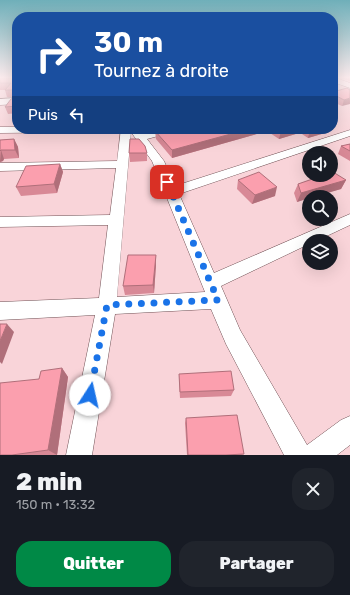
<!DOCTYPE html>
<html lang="fr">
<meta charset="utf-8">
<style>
body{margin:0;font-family:Rubik,sans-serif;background:#20242c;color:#f1f3f6;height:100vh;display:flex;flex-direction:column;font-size:15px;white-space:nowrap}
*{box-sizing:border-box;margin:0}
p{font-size:13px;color:#9ea1a6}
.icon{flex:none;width:22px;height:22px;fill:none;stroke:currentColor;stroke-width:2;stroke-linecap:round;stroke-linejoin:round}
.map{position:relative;height:455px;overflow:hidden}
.details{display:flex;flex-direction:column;background:#171b24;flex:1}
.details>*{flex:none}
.hud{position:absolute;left:12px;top:12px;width:326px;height:122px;border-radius:16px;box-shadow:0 4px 16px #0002;background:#1a4fa0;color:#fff;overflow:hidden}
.tools{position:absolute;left:302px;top:146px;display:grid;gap:8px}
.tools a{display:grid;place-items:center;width:36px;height:36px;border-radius:50%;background:#171b24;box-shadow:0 4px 16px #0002;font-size:20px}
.pin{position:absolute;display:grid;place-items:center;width:34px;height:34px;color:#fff;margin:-17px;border-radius:8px;box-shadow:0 2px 6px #0006}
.me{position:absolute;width:44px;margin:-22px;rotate:10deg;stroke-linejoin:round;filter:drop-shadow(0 0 3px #0008)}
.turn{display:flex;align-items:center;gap:14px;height:84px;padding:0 16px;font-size:18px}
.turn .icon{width:52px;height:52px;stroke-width:2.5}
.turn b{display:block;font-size:28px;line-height:34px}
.then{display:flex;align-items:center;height:38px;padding:0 16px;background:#0003;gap:8px;font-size:15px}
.round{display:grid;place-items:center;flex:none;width:42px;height:42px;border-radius:16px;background:#20242c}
.summary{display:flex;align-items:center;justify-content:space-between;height:68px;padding:0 16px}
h1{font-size:24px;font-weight:800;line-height:30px}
.action{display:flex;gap:8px;margin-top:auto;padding:8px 16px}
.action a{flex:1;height:46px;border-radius:16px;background:#008946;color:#fff;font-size:16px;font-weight:800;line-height:46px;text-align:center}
.action a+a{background:#20242c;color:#f1f3f6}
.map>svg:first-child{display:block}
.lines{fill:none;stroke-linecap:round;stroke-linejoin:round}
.minor-casing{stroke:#715256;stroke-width:1}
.minor{fill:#fff;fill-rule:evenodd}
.wall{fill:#d88996}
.shaded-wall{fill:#b06f7a}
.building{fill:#fb9fae;stroke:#b06f7a}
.route{stroke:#1a73e8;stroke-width:7;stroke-dasharray:0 12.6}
</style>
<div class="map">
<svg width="350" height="455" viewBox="0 0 350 455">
<rect width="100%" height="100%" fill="#f9d4d9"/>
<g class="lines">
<defs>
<g id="minor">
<polygon points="333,77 350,83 350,88 333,82"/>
<polygon points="17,98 17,104 0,105 0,99"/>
<polygon points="0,127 17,127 17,129 91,129 86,132 0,133"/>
<path d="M121,129H139L142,133L160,129H178L177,131L147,139L164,161L175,186L350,130V136L179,194L214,273L350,214V225L316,241H309V244L221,286L240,330L307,445L341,420L350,416V445L337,455H284L226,344L211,309L115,314L92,455H66L95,315L0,320V302L99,298L108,225L0,227V217L110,215L116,168L0,171V163L117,161ZM131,132L152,161L205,292L117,297Z"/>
</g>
</defs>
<!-- minor casing -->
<use href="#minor" class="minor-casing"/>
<!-- minor -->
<use href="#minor" class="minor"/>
</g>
<!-- wall -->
<g class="wall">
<polygon points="0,77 17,77 17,113 8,114 5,107 16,97 7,97 5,90 6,90 0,90 0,78 15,78"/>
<polygon points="338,77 350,77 350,81"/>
<polygon points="350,90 342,106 333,102 333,92"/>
<polygon points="165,129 326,129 325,133 308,138 299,132 299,133 279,139 267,131 172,158 156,139 155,131"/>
<polygon points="14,139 18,147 19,158 4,159 3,161 0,162 0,140"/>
<polygon points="350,144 350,161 338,154 341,146"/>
<polygon points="129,153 147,153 147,161 130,162"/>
<polygon points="60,164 63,172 57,193 21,196 16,187"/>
<polygon points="238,180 275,196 252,204 237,189"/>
<polygon points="346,180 341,189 309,197 309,198 297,202 294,193 298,184"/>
<polygon points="156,255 156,264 154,293 125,295 123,286"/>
<polygon points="62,368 68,377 57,455 0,455 39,379"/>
<polygon points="179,374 234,390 231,396 180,398 179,381"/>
<polygon points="186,418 244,454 242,455 187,455 185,423"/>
</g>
<!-- shaded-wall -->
<g class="shaded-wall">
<polygon points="350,98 350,104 342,106 344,100"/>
<polygon points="249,129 267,129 267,131 172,158 172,150"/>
<polygon points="289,129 300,129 299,133 279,139 281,131"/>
<polygon points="315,129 326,129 325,133 308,138 310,130"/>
<polygon points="14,139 18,147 19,158 15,150"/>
<polygon points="1,150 4,159 3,161 0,162"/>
<polygon points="60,164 63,172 57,193 54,184"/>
<polygon points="346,180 341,189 314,197 309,197 309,198 297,202 301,193"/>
<polygon points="277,187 275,196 252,204 255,195"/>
<polygon points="156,255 156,264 154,293 153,285"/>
<polygon points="7,324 14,332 2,364 0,362 0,341"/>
<polygon points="62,368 68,377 57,455 48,450"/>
</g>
<!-- building -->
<g class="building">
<polygon points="16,77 17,77 17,106 5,107 11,99 16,97 16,90 5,90 11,83 0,83 0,78 15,78"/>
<polygon points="347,88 350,90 350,98 344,100 333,94 333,92"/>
<polygon points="165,129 249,129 172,150 155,131"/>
<polygon points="277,129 289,129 281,131"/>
<polygon points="14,139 15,150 1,150 0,151 0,140"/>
<polygon points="130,139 139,139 145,146 147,153 129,153"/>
<polygon points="350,144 350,151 341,146"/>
<polygon points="60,164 54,184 16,187 26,166"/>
<polygon points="259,172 277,187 255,195 238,180"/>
<polygon points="333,172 346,180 301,193 298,184 324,175 331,175 331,173"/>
<polygon points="128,255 156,255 153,285 123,286"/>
<polygon points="0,324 7,324 0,341"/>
<polygon points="62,368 48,450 12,455 0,455 0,383 39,379 41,371"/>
<polygon points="231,371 234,390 180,392 179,374"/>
<polygon points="237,415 244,454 226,455 188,455 186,418"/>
</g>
<!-- sky -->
<linearGradient id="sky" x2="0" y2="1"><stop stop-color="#6fafb9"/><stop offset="0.55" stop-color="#fcecee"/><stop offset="1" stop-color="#fcecee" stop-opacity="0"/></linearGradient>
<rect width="350" height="141" fill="url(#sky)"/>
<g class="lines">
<!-- route -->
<polyline class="route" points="90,395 107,305 218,300 167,182"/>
</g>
</svg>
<div class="tools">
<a><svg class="icon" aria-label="sound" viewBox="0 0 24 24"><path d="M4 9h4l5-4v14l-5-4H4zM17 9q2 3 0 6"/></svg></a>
<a><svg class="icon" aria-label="search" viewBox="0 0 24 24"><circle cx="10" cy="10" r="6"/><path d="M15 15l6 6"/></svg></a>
<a><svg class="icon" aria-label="layers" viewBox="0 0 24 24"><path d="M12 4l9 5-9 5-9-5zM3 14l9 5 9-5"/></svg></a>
</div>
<div class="pin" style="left:167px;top:182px;background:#d93025"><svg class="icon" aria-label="arrive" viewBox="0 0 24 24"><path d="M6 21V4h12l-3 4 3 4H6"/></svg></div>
<svg class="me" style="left:90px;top:395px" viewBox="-20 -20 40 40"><circle r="19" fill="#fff"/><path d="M0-13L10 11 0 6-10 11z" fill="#1a73e8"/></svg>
<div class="hud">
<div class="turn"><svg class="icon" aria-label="right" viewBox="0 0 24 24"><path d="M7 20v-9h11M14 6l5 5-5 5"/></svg><div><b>30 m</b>Tournez à droite</div></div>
<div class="then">Puis<svg class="icon" aria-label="left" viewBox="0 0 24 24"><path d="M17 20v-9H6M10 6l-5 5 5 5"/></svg></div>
</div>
</div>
<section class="details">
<div class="summary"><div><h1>2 min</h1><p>150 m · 13:32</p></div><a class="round"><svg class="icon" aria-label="close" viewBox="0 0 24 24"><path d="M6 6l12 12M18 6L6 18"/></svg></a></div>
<div class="action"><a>Quitter</a><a>Partager</a></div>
</section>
